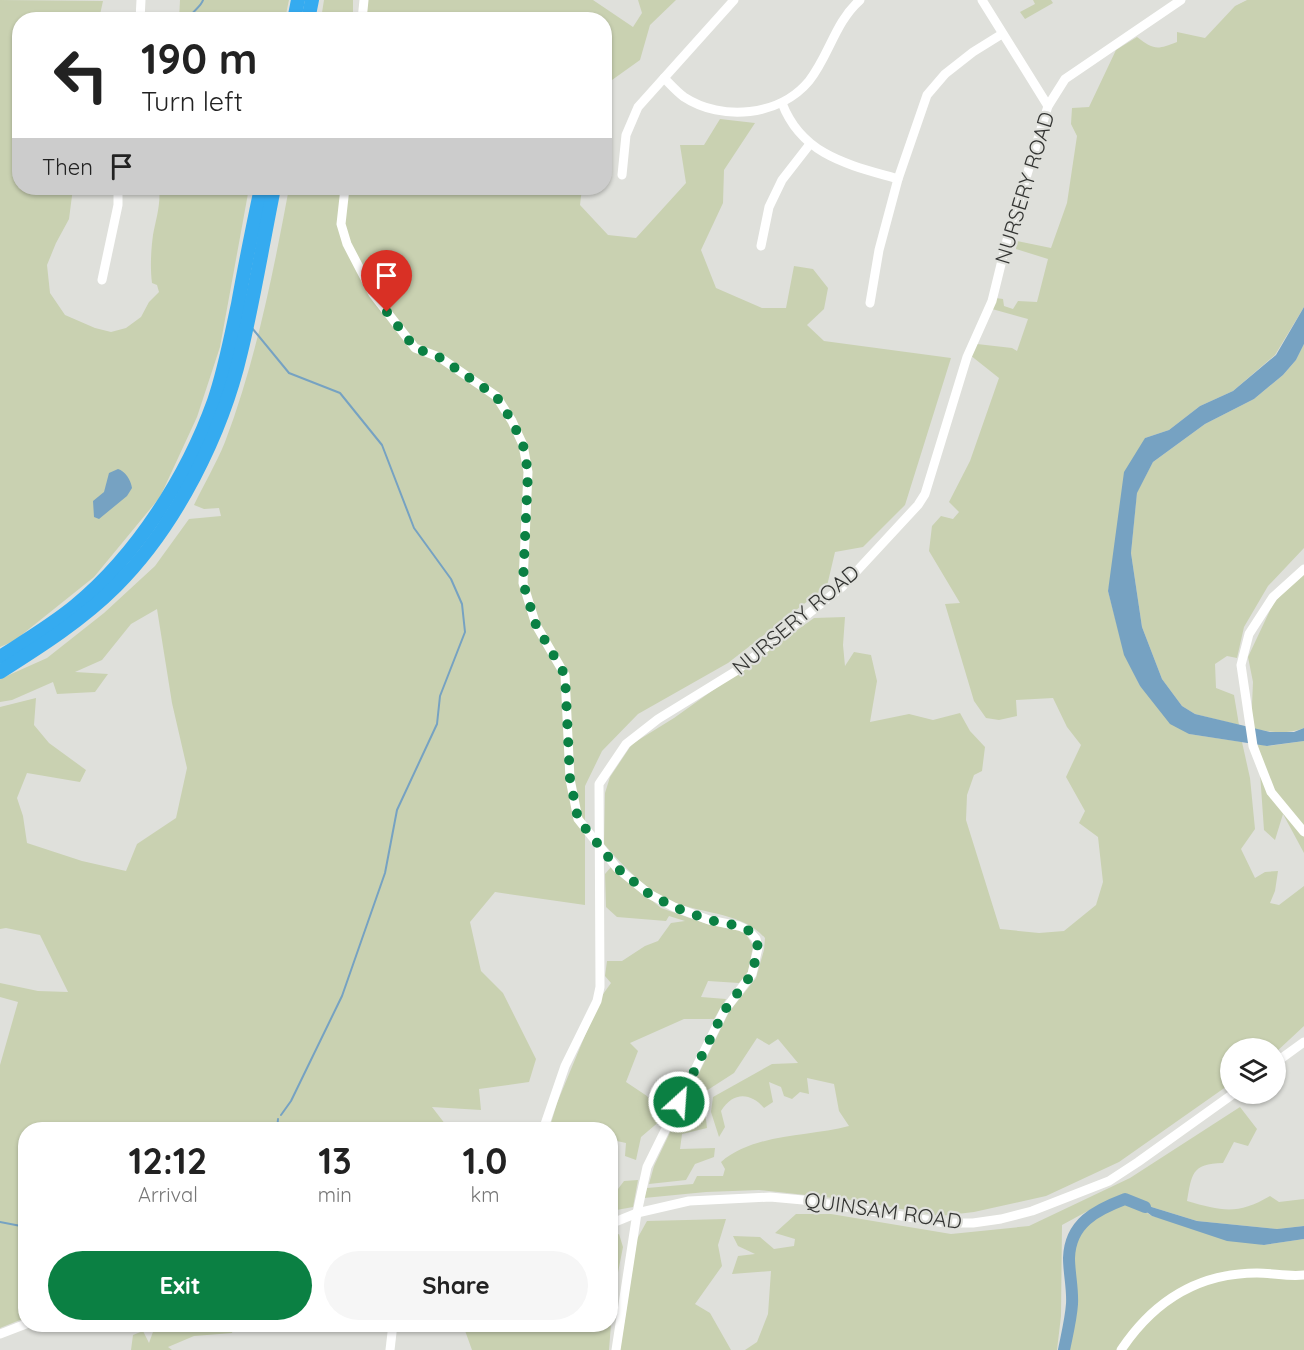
<!DOCTYPE html>
<style>
body{margin:0;font-family:Quicksand,sans-serif;background:#f6f6f6;color:#222;height:100vh;display:flex;flex-direction:column;font-size:22px;white-space:nowrap}
*{box-sizing:border-box;margin:0}
p{font-size:20px;color:#767676}
.icon{flex:none;width:33px;height:33px;fill:none;stroke:currentColor;stroke-width:2;stroke-linecap:round;stroke-linejoin:round}
.map{position:relative;flex:1;overflow:hidden}
.side{position:absolute;left:18px;top:1122px;width:600px;height:210px;display:flex;flex-direction:column;background:#fff;border-radius:24px;box-shadow:0 2px 4px #0004}
.side>*{flex:none}
.guide{position:absolute;left:12px;top:12px;width:600px;height:183px;border-radius:24px;box-shadow:0 2px 4px #0004;background:#fff;color:#222;overflow:hidden}
.buttons{position:absolute;left:1220px;top:1038px;display:grid;gap:12px}
.buttons a{display:grid;place-items:center;width:66px;height:66px;border-radius:50%;background:#fff;box-shadow:0 2px 4px #0004;font-size:30px}
.pin{position:absolute;display:grid;place-items:center;width:51px;height:51px;color:#fff;margin:-62px -26px;border-radius:50% 50% 50% 0;rotate:-45deg;box-shadow:0 0 6px #0007}
.pin .icon{rotate:45deg}
.me{position:absolute;width:66px;margin:-33px;rotate:26deg;stroke-linejoin:round;filter:drop-shadow(0 0 4px #0008)}
.turn{display:flex;align-items:center;gap:21px;height:126px;padding:0 30px;font-size:27px}
.turn .icon{width:78px;height:78px;stroke-width:2.5}
.turn b{display:block;font-size:42px;line-height:51px}
.then{display:flex;align-items:center;height:57px;padding:0 30px;background:#0003;gap:12px;font-size:22px}
.eta{display:flex;justify-content:space-evenly;align-items:center;height:102px;text-align:center}
.eta b{font-size:36px;font-weight:800;line-height:42px}
.cta{display:flex;gap:12px;margin-top:auto;padding:12px 30px}
.cta a{flex:1;height:69px;border-radius:36px;background:#0b8043;color:#fff;font-size:24px;font-weight:800;line-height:69px;text-align:center}
.cta a+a{background:#f6f6f6;color:#222}
.map>svg:first-child{display:block}
.green{fill:#c9d1b1}
.water{fill:#76a2c2}
.lines{fill:none;stroke-linecap:round;stroke-linejoin:round}
.stream{stroke:#76a2c2;stroke-width:2}
.river{stroke:#76a2c2;stroke-width:12}
.minor{stroke:#fff;stroke-width:9}
.highway{stroke:#35abf0;stroke-width:14}
.route{stroke:#0b8043;stroke-width:10;stroke-dasharray:0 18}
.labels{text-anchor:middle;stroke-width:4.5;stroke-linejoin:round;paint-order:stroke}
.street-label{font-size:21px;fill:#343533;stroke:#dfe0db}
</style>
<div class="map">
<svg width="1304" height="1350" viewBox="0 0 1304 1350">
<rect width="100%" height="100%" fill="#dfe0db"/>
<!-- green -->
<g class="green">
<path d="M0,0L103,1L99,19L20,20V188H73L69,219L56,243L47,265L50,293L65,315L95,328L111,332L126,328L141,317L149,302L159,292L157,285L152,283C150,268 151,250 153,235C156,219 161,204 159,188H249L220,347L197,417L160,497L94,577L14,641L0,647Z"/>
<polygon points="180,0 289,0 285,19 179,20"/>
<polygon points="324,0 353,0 353,19 321,19"/>
<polygon points="366,0 593,0 633,27 642,13 638,0 676,0 650,25 640,60 605,85 604,20 365,20"/>
<polygon points="1033,0 1051,0 1053,3 1025,19 1020,12 1035,4"/>
<path d="M1247,0H1304V307L1275,355L1233,391L1200,406L1169,430L1145,438L1108,591L1125,655L1140,686L1189,734L1242,742L1250,778L1255,829L1241,849L1255,878L1265,872L1278,871L1275,891L1270,903L1279,905L1304,886V1026L1275,1053V1048H1230V1084L1119,1162L1046,1196L974,1212L940,1216L851,1200L759,1190L706,1192L644,1198L647,1188L693,1184L697,1176H723L725,1169L721,1162C755,1133 807,1137 849,1126L839,1111L834,1084L807,1078L809,1094L800,1092L792,1099L784,1096L781,1087L769,1082L773,1102L764,1108C750,1092 733,1092 721,1111L725,1127L719,1137L711,1112L713,1097L772,1064L798,1063L778,1039L769,1045L757,1038L734,1073L703,1093L707,1128L682,1134L680,1149L715,1148L714,1157L695,1164L686,1180L649,1184L654,1166L674,1124L729,1012L756,978L764,950L765,938C743,913 705,914 675,903C649,893 622,865 604,844L605,793L610,777L632,744L674,718L814,618L845,617L843,645L845,666L854,652L871,655L877,681L870,722L909,714L933,720L960,713L970,731L985,747L982,771L974,775L967,795L966,820L1000,929L1039,933L1064,931L1096,905L1103,882L1098,837L1079,823L1085,811L1066,777L1081,745L1067,727L1053,698L1016,700L1017,716L999,720L986,718L974,701L945,604L960,603L929,551L932,526L941,516L953,519L959,512L949,502L970,461L999,378L970,355L977,344L1012,348L1017,351L1028,319L992,309L996,298L1003,299L1004,306L1013,309L1018,301L1037,302L1048,259L1016,249L1017,241L1051,248L1067,203L1077,136L1071,124L1072,108L1089,107L1116,50L1137,37C1154,50 1157,50 1177,42V32L1205,38L1235,6Z"/>
<path d="M720,119L755,123L724,170L723,203L701,250L716,288L762,308H786L794,266L813,269L828,288L824,309L807,325L824,341L951,358L905,505L863,547L835,552L827,586L728,663L638,714L602,751L585,786V905L495,892L470,922L481,971L503,993L536,1059L529,1082L479,1089L481,1110L432,1107L449,1129L26,1130L25,1318L0,1328V1065L18,1002L0,997V983L38,991L68,992L40,935L6,928L0,929V707L36,698L34,725L49,743L86,770L80,782L27,773L17,798L23,816L27,843L82,861L126,871L137,844L176,818L187,768L172,703L157,609L131,624L102,660L75,672L108,674L95,692L57,694L53,682L12,700L0,702V679L47,658L104,613L155,566L189,519L221,516L219,508L204,509L194,505C204,484 216,464 225,442C256,360 273,274 289,188H582L580,205L608,235L636,238L686,183L680,145H704Z"/>
<polygon points="1304,344 1304,548 1268,586 1244,627 1237,658 1227,656 1215,664 1216,688 1234,695 1239,725 1195,714 1182,706 1162,679 1142,627 1131,553 1137,492 1153,462 1205,424 1254,399 1283,375 1296,360"/>
<path d="M1304,569V728C1286,735 1269,732 1251,728L1253,682L1248,657L1273,604Z"/>
<polygon points="1304,741 1304,853 1283,814 1275,840 1264,830 1258,744 1268,746"/>
<polygon points="611,867 661,908 704,923 745,932 753,946 748,972 739,983 708,981 701,997 726,999 714,1019 684,1019 630,1043 638,1051 626,1082 647,1096 661,1120 641,1137 636,1160 625,1156 626,1143 612,1140 611,1170 610,1130 549,1130 557,1103 601,997 611,983 605,976 607,961 622,961 645,946 658,941 671,923 685,921 669,916 666,921 617,917 606,907 605,874"/>
<path d="M1240,1107L1257,1129L1248,1146L1234,1142L1223,1163C1191,1164 1192,1174 1187,1201C1222,1211 1238,1215 1270,1196L1279,1202L1304,1199V1226L1277,1229L1197,1221L1132,1201L1124,1195L1097,1206L1062,1225L1061,1316L1057,1350H745L757,1342L768,1314L771,1271L732,1274L738,1256L755,1254L738,1246L733,1236L760,1237L774,1249L794,1246L795,1239L775,1233L796,1214H831L951,1234L1029,1226L1130,1178Z"/>
<polygon points="638,1180 633,1207 611,1211 611,1184 618,1189 624,1181"/>
<path d="M1125,1199L1152,1216L1264,1245L1304,1239V1350H1064C1067,1335 1071,1319 1072,1304C1073,1289 1069,1273 1069,1258C1070,1223 1096,1210 1125,1199Z"/>
<polygon points="726,1219 718,1245 722,1266 695,1304 710,1313 731,1350 620,1350 637,1239 647,1221"/>
<polygon points="619,1234 623,1247 613,1298 609,1350 472,1350 463,1325 610,1324 611,1238"/>
<polygon points="174,1325 174,1324 234,1325 232,1333 194,1336 168,1347 172,1350 131,1350 133,1335 143,1331 149,1343 154,1329"/>
</g>
<!-- water -->
<g class="water">
<polygon points="1304,307 1304,344 1296,360 1283,375 1254,399 1205,424 1153,462 1137,493 1131,553 1142,627 1162,679 1182,706 1195,714 1270,732 1294,732 1304,728 1304,741 1267,746 1189,734 1170,724 1140,686 1124,655 1108,591 1124,472 1145,438 1169,430 1200,406 1233,391 1276,355"/>
<path d="M118,469C125,471 131,480 132,488L127,496L99,519L94,517L93,501L104,492L109,473Z"/>
<polygon points="1132,1201 1197,1221 1277,1229 1304,1226 1304,1239 1264,1245 1227,1241 1152,1216"/>
</g>
<g class="lines">
<!-- stream -->
<g class="stream">
<path d="M188,20C192,11 201,7 203,0"/>
<polyline points="252,328 289,373 340,393 382,445 414,528 451,579 462,604 465,632 440,696 437,724 397,810 385,873 342,996 291,1101 281,1115"/>
<polyline points="277,1130 278,1119"/>
<polyline points="0,1222 26,1227"/>
</g>
<!-- river -->
<path class="river" d="M1064,1350C1067,1335 1071,1319 1072,1304C1073,1289 1069,1273 1069,1258C1070,1223 1096,1210 1125,1199L1145,1207"/>
<!-- minor -->
<g class="minor">
<polyline points="982,0 1048,106"/>
<polyline points="140,20 141,0"/>
<polyline points="362,20 364,0"/>
<path d="M664,78C670,84 677,92 684,97C722,122 780,116 809,81C829,56 835,22 860,0"/>
<path d="M782,103C802,156 850,165 898,179"/>
<polyline points="622,175 626,135 638,107 734,0"/>
<polyline points="345,188 341,224 347,244 373,294 415,348 439,357 496,396 512,421 523,445 528,472 523,583 536,625 565,675 570,779 578,819 617,868 649,894 674,907 709,920 739,926 748,930 756,939 758,948 752,974 724,1011 647,1167 637,1213 616,1350"/>
<polyline points="761,246 769,207 782,180 810,144"/>
<polyline points="102,280 118,205 118,188"/>
<polyline points="870,303 879,250 898,179 927,95 945,74 973,52 1002,34"/>
<polyline points="1304,569 1273,597 1249,634 1241,665 1253,746 1271,792 1304,832"/>
<polyline points="1275,1063 1304,1042"/>
<polyline points="543,1130 565,1066 597,1001 600,987 599,784 626,744 658,719 736,671 842,587 918,505 925,494 967,357 992,301 1007,240 1048,106 1065,79 1181,0"/>
<polyline points="610,1224 637,1213 689,1201 770,1197 803,1200 945,1223 973,1223 1001,1219 1032,1211 1109,1181 1138,1162 1233,1094"/>
<polyline points="0,1334 26,1324"/>
<polyline points="390,1350 393,1324"/>
<path d="M1121,1350C1153,1302 1198,1273 1257,1273C1273,1273 1289,1277 1304,1275"/>
</g>
<!-- highway -->
<g class="highway">
<polyline points="294,20 298,0"/>
<polyline points="308,20 312,0"/>
<path d="M0,657C25,641 52,625 75,606C137,555 187,476 214,401C225,369 231,336 238,304C245,265 253,226 261,188"/>
<path d="M0,672C41,646 82,620 116,586C176,526 222,434 241,352C254,298 263,242 274,188"/>
</g>
</g>
<g class="lines">
<!-- route -->
<polyline class="route" points="387,312 415,348 439,357 496,396 512,421 523,445 528,472 523,583 536,625 565,675 570,779 578,819 617,868 649,894 674,907 709,920 739,926 748,930 756,939 758,948 752,974 724,1011 679,1102"/>
</g>
<g class="labels">
<!-- street labels -->
<g class="street-label">
<text transform="translate(1025 188) rotate(-73)" y="7">NURSERY ROAD</text>
<text transform="translate(796 620) rotate(-40)" y="7">NURSERY ROAD</text>
<text transform="translate(883 1211) rotate(8)" y="7">QUINSAM ROAD</text>
</g>
</g>
</svg>
<div class="buttons">
<a><svg class="icon" aria-label="layers" viewBox="0 0 24 24"><path d="M12 4l9 5-9 5-9-5zM3 14l9 5 9-5"/></svg></a>
</div>
<div class="pin" style="left:387px;top:312px;background:#d93025"><svg class="icon" aria-label="arrive" viewBox="0 0 24 24"><path d="M6 21V4h12l-3 4 3 4H6"/></svg></div>
<svg class="me" style="left:679px;top:1102px" viewBox="-20 -20 40 40"><circle r="17" fill="#0b8043" stroke="#fff" stroke-width="3"/><path d="M0-11L8 9 0 5-8 9z" fill="#fff"/></svg>
<div class="guide">
<div class="turn"><svg class="icon" aria-label="left" viewBox="0 0 24 24"><path d="M17 20v-9H6M10 6l-5 5 5 5"/></svg><div><b>190 m</b>Turn left</div></div>
<div class="then">Then<svg class="icon" aria-label="arrive" viewBox="0 0 24 24"><path d="M6 21V4h12l-3 4 3 4H6"/></svg></div>
</div>
<section class="side">
<div class="eta">
<div><b>12:12</b><p>Arrival</p></div>
<div><b>13</b><p>min</p></div>
<div><b>1.0</b><p>km</p></div>
</div>
<div class="cta"><a>Exit</a><a>Share</a></div>
</section>
</div>
